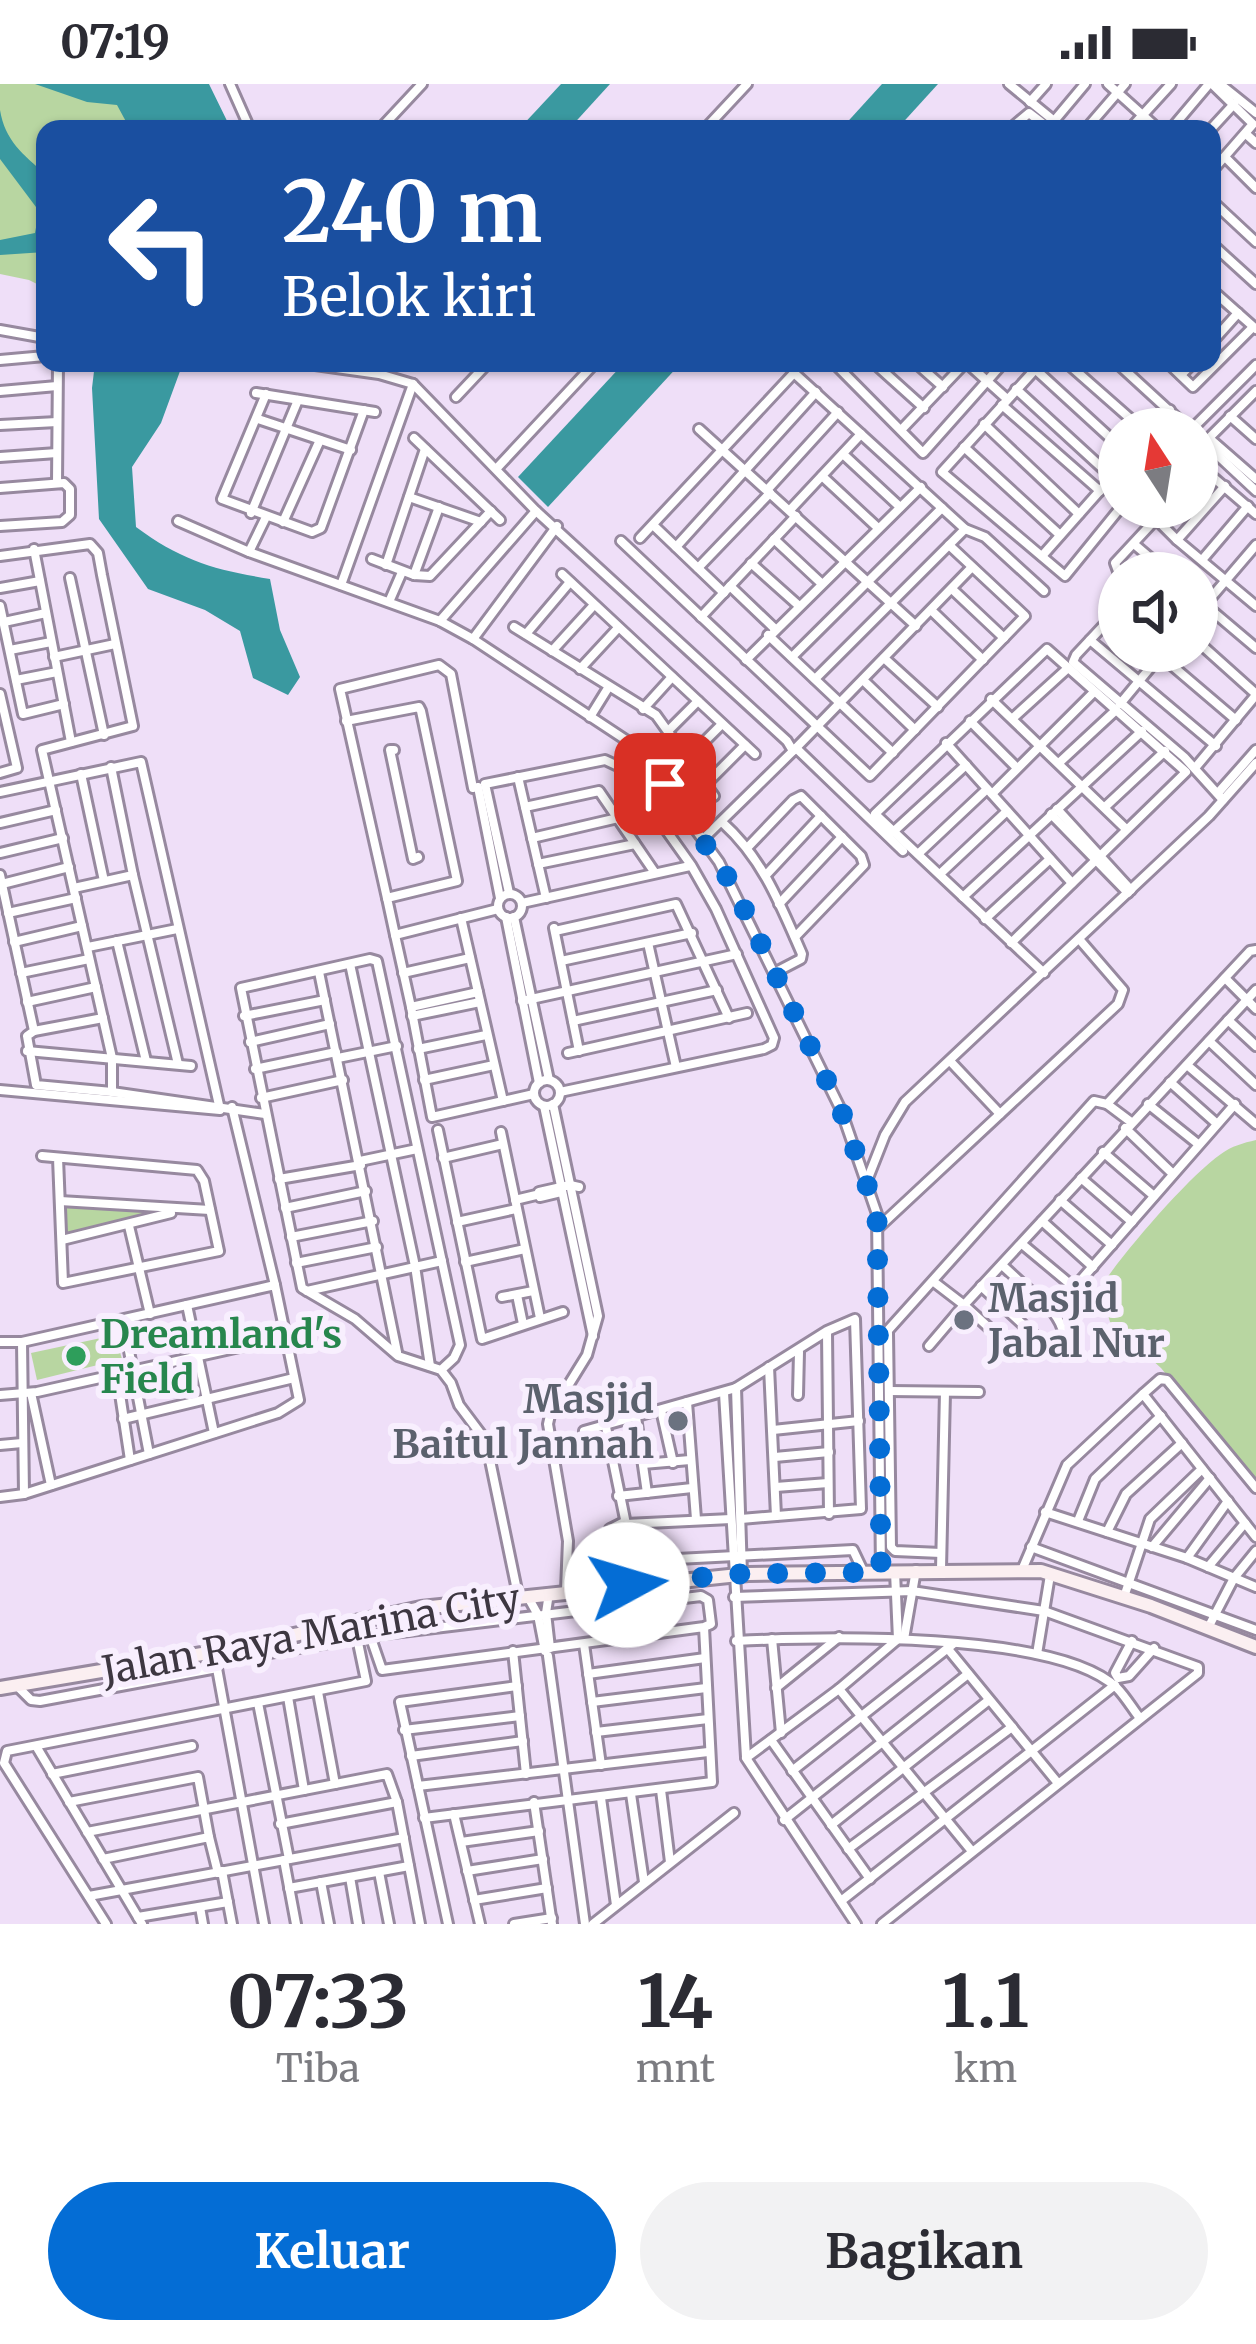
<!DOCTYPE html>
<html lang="id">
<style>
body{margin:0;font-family:Merriweather,serif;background:#f2f2f3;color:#2b2b33;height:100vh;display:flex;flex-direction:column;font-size:45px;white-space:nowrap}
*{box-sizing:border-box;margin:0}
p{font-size:39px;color:#7c7c81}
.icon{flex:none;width:66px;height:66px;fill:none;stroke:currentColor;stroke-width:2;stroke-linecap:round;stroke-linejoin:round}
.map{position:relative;height:1840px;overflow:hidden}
.panel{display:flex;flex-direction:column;background:#fff;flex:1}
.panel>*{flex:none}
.banner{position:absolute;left:36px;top:36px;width:1185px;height:252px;border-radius:24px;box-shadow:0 3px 9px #0004;background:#1a4fa0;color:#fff;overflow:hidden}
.needle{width:78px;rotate:348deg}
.buttons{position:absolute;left:1098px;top:324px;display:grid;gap:24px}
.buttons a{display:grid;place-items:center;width:120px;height:120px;border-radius:50%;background:#fff;box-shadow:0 3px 9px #0004;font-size:60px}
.pin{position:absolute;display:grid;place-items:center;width:102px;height:102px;color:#fff;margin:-51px;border-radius:24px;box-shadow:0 6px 18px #0006}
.me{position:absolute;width:132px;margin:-66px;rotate:84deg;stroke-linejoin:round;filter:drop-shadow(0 0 9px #0008)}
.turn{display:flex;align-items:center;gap:42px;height:252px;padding:0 48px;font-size:54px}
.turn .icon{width:156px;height:156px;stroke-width:2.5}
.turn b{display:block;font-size:84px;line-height:102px}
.eta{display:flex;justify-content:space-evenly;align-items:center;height:204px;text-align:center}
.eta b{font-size:72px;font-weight:700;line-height:84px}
.primary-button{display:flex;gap:24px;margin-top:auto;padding:24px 48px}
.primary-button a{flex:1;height:138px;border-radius:72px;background:#046dd5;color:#fff;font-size:48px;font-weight:700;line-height:138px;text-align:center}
.primary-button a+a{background:#f2f2f3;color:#2b2b33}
.status{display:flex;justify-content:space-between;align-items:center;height:84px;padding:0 60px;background:#fff;direction:ltr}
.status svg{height:33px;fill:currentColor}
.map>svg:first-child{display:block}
.green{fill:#b8d6a1}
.water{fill:#3a99a0}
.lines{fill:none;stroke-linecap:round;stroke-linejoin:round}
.street-casing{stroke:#97899f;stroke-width:14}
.secondary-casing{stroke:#97899f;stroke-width:18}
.street{stroke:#fff;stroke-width:8}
.secondary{stroke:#fbeff1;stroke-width:12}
.route{stroke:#046dd5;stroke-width:21;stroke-dasharray:0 37.8}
.worship-dot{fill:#6b7280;stroke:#f8effe;stroke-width:4.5}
.leisure-dot{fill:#2e9e5b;stroke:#f8effe;stroke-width:4.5}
.labels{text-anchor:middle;stroke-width:12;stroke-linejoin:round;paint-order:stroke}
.worship-label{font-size:39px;font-weight:bold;fill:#5b616d;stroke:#f8effe;text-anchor:start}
.leisure-label{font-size:39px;font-weight:bold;fill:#27864d;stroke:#f8effe;text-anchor:start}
.street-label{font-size:39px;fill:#3d3741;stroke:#f8effe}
</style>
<div class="status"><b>07:19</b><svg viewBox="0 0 49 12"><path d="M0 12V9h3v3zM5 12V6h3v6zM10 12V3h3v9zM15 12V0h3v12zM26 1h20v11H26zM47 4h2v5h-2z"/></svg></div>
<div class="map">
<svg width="1256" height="1840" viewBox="0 0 1256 1840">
<rect width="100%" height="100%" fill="#efdff8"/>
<!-- green -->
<g class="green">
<polygon points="0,0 108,0 130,45 45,45 45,204 29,196 0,190"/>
<path d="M1256,1056V1399L1161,1284L1110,1238L1100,1204C1122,1170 1189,1092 1221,1070C1232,1062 1243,1059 1256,1056Z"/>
<polygon points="63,1120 162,1127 64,1154"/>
<polygon points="115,1251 122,1275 37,1296 31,1269"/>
</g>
<!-- water -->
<g class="water">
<polygon points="35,0 209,0 231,45 130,45 117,21 87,18"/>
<polygon points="561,0 610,0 569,45 519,45"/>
<polygon points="882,0 938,0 897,45 841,45"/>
<path d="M0,26C5,57 23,70 45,90V168L0,171V156L35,149L39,127L0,75Z"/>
<path d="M95,279H183L161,339L132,383L136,443C182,477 215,486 270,495L280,546L300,593L288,611L253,594L240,547L205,526L148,505L99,435L92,304Z"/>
<polygon points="624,279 681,279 548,423 518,393"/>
</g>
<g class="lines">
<defs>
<g id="street">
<polyline points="230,0 250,45"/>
<polyline points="1009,0 1064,45"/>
<polyline points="1108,0 1158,45"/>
<polyline points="1212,0 1253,40 1212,87"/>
<polyline points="1220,0 1256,29"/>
<polyline points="1030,18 1046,0"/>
<polyline points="1054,37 1085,0"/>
<polyline points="380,45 422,0"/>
<polyline points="705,45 747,0"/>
<polyline points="1010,45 1029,29 1050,45"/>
<polyline points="1086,45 1125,0"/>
<polyline points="1130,45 1171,0"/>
<polyline points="1171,45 1209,0"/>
<polyline points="1211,45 1234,20"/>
<polyline points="1246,50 1256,59"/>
<polyline points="1225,73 1256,104"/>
<polyline points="1212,117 1256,158"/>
<polyline points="1212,160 1256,200"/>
<polyline points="1212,206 1256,245"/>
<polyline points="0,246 45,254"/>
<polyline points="1212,258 1238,229"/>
<polyline points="0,276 45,272"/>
<polyline points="301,279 379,290 413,300 341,501"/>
<polyline points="834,279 923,369 1003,279"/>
<polyline points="874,279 924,324"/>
<polyline points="916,279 943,303"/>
<polyline points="967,279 1007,315"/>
<polyline points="1041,279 942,388 1065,492 1121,423"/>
<polyline points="1067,279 1142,345"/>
<polyline points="1117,279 1189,345"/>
<polyline points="1168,279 1193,303 1253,243"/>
<polyline points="1035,285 1119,362"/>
<polyline points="1181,291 1193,279"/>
<polyline points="413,300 536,427 787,657 793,667 703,755"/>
<polyline points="1016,305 1112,393"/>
<polyline points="0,307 57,302"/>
<polyline points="256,309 375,328"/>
<polyline points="266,310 222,415 312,448 321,444 364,326"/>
<polyline points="456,313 488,279"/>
<polyline points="1002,321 1100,407"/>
<polyline points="1230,332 1256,355"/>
<polyline points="258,335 351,366"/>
<polyline points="984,340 1079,430"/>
<polyline points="0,341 57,338"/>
<polyline points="699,345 916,542"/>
<polyline points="902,345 965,279"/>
<polyline points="1152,345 1170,326"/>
<polyline points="1192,345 1256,281"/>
<polyline points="1197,352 1256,407"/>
<polyline points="414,354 500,436"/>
<polyline points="1209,354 1256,395"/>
<polyline points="1204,359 1256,307"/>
<polyline points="964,363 1060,451"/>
<polyline points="843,370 900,423"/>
<polyline points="0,373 57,369"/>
<polyline points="497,384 595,279"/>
<polyline points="1197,386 1207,388 1256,430"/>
<polyline points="822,392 878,444"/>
<polyline points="57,399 58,279"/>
<polyline points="1225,402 1177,456 1256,522"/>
<polyline points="0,404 64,399 70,405 70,431 62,438 0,442"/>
<polyline points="767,406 838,328"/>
<polyline points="409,413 481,438"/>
<polyline points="790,426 861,350"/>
<polyline points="251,429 298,316"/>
<polyline points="178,437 249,468 440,537 473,555 635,662 719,778 841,1026 877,1130 881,1488"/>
<polyline points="283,438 320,356"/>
<polyline points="1160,439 1177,456"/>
<polyline points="653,441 724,509"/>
<polyline points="640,454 794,289 942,424"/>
<polyline points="774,455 821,499"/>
<polyline points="621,457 870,692 1025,532 949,461"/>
<polyline points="1134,460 1168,489"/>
<polyline points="676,463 816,308"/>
<polyline points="34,465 71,658"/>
<polyline points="249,468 266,433"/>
<polyline points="0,472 90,460 98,469 102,491 133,642 42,666 112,974 112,1008 265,1030"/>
<polyline points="1042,472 1119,385"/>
<polyline points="372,475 414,491 430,492 491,427"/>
<polyline points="1202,476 1248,422"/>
<polyline points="751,479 798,521"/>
<polyline points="386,481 425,365"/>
<polyline points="698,484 770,409"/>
<polyline points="562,490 755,670"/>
<polyline points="1119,490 1115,479 1167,423"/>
<polyline points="414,491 439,423"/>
<polyline points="70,494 104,651"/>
<polyline points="730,502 774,544"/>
<polyline points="0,504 40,497"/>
<polyline points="952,505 1004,554"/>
<polyline points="1197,514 1256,564"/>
<polyline points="389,518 402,488"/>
<polyline points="0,522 23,630 64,620"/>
<polyline points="1119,525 1076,571 1073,578 1184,673 1223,716"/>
<polyline points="931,526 983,576"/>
<polyline points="1197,530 1256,461"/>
<polyline points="701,533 796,432"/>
<polyline points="440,537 536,427"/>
<polyline points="4,538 46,529"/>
<polyline points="514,543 656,631 714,712"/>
<polyline points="526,550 570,498"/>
<polyline points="768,551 893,669"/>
<polyline points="473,555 557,442"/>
<polyline points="1090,556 1216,662"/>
<polyline points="1197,557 1256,610"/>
<polyline points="10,566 51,558"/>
<polyline points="552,567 594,521"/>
<polyline points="1155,567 1236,636"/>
<polyline points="54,573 115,560"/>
<polyline points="792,573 942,424 965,445 985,453 1044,507"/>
<polyline points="884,574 938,623"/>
<polyline points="746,576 921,403"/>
<polyline points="580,585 618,544"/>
<polyline points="815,595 965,445"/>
<polyline points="16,596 57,588"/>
<polyline points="863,596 915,646"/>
<polyline points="0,610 17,684 0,689"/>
<polyline points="991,615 1126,745"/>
<polyline points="1120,620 1164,567"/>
<polyline points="643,625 672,593"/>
<polyline points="590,633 608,604"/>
<polyline points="1013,634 1068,584"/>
<polyline points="346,637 419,623 421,627 457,797 387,814 395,851 498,825"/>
<polyline points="970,637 1017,684"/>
<polyline points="669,646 698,617"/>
<polyline points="946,659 1072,799"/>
<polyline points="796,664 903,767"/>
<polyline points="394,666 390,666 413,775 418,773"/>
<polyline points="793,667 972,483"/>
<polyline points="688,674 722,640"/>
<polyline points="1060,678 1115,627"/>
<polyline points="1195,684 1256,611"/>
<polyline points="81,690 104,797"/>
<polyline points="518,693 546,814"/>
<polyline points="706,700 745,661"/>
<polyline points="478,703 500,814"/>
<polyline points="0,708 141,678 219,1021"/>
<polyline points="1218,709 1256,666"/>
<polyline points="992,710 1094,608"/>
<polyline points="525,723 599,707 655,789"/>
<polyline points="1105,723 1165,667"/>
<polyline points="1057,725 1131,806"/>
<polyline points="1051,730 1128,809"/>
<polyline points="0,739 56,726"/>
<path d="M723,739C763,775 781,822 802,870L801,875L774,889"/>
<polyline points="893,748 966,681"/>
<polyline points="532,754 618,734"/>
<polyline points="749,762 793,716 801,712 861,772 864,781 795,853"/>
<polyline points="0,769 63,754"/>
<polyline points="918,770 987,705"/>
<polyline points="538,780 635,760"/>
<polyline points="940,790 1007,727"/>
<polyline points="0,791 34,947 27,952 36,1001 112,1008"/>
<polyline points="133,791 178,980"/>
<polyline points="766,791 821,732"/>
<polyline points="2,800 69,783"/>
<polyline points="74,804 133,791 111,683"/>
<polyline points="509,809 485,700 605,676 622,684 691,781 716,825 774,954 772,961 764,965 560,1008"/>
<circle cx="510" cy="822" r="12"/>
<polyline points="963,813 1142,647"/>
<polyline points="387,814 340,605 439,581 451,590 473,704"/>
<polyline points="522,819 690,782"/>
<polyline points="779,820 842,753"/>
<polyline points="8,829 76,814"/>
<polyline points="506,833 539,999"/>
<polyline points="514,833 549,996"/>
<polyline points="461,834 503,1017"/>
<polyline points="985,835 1050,775"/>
<polyline points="554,844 579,967"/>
<polyline points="555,847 676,820 729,934"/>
<polyline points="395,851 411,923"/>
<polyline points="117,857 146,977"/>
<polyline points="14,858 82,842"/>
<polyline points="648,859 676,983"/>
<polyline points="1011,859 1186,688 1047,565 875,730 1044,889"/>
<polyline points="88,863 177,845"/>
<polyline points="561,877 692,849"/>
<polyline points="350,880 415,1182 430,1282"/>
<polyline points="319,888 397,1268"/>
<polyline points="21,889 89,875"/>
<polyline points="403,889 470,874"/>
<polyline points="1225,894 1256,925"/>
<polyline points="478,908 411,923 432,1033 534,1010"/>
<polyline points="522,917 737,870"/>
<polyline points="27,918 96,903"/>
<polyline points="244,932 325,916"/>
<polyline points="412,932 480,918"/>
<polyline points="1228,936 1256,962"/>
<polyline points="573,937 717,906"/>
<polyline points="34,947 103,934"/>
<polyline points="1209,957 1256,1001"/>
<polyline points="250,958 330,940"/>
<polyline points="418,965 486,951"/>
<polyline points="27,967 191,982"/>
<polyline points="568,969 747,929"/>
<polyline points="338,974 397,962"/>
<polyline points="950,977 1000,1030"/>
<polyline points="1187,981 1256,1040"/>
<polyline points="255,985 336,968"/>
<polyline points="424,996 494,981"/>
<circle cx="547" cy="1009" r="13"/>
<polyline points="1170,998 1216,1039"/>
<polyline points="0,1006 220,1026"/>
<polyline points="261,1014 343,996"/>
<polyline points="553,1020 598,1232 587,1271 550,1331 548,1340 568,1457 566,1506"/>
<polyline points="1107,1020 1131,1038"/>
<polyline points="1148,1020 1198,1060"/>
<polyline points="544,1022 593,1252"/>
<polyline points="232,1023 275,1201"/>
<polyline points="1125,1044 1173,1090"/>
<polyline points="438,1046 482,1255 563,1228"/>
<polyline points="501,1048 540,1234"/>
<polyline points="1103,1068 1154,1112"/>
<polyline points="42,1072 197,1086 204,1097 219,1167 63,1199 58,1074"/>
<polyline points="443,1074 503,1060"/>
<polyline points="360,1077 417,1065"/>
<polyline points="868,1094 885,1051 905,1018 1209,732 1256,679"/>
<polyline points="1081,1094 1132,1138"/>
<polyline points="279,1095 361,1081"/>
<polyline points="539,1108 570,1101 579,1103"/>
<polyline points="540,1113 561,1108"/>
<polyline points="515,1116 536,1111"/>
<polyline points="1060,1116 1112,1161"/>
<polyline points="60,1117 210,1126"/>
<polyline points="285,1124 366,1107"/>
<polyline points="1042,1137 1093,1183"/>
<polyline points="457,1138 516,1125"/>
<polyline points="129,1142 150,1230"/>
<polyline points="879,1143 1118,920 1123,906 1079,855"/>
<polyline points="291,1153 373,1137"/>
<polyline points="62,1156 171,1129"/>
<polyline points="1022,1160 1076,1205"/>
<polyline points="465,1178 525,1165"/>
<polyline points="296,1179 377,1163"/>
<polyline points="1002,1181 1053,1228"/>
<polyline points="934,1198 964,1221 1256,906"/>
<path d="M981,1202L1056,1271C1070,1259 1063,1241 1053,1228L1235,1020"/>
<polyline points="307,1207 442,1177"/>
<polyline points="517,1211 523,1240"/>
<polyline points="502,1213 533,1207"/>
<polyline points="187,1221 214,1349"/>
<polyline points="123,1236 149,1370"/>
<polyline points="827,1249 829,1430"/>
<polyline points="888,1249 891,1463 895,1467 941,1469"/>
<polyline points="882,1253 1094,1017 1107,1020 1250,867 1256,866"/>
<polyline points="0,1258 22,1258 275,1201 299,1316 278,1329 24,1410 0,1413"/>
<polyline points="22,1258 24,1410"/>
<polyline points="929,1262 964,1221 1019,1271"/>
<polyline points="769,1283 776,1432"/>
<polyline points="441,1286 454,1274 460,1261 377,877 370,875 241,904 302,1204 355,1235 398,1272 441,1286 451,1299 459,1321 486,1357 518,1511"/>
<polyline points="117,1290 130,1376"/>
<polyline points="736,1304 742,1490"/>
<polyline points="889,1307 979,1308"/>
<polyline points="31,1309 51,1401"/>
<polyline points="724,1309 746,1673"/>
<polyline points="1143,1310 1160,1295 1167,1296 1256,1404"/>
<polyline points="0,1311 37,1308 285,1253"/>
<polyline points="798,1311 799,1268"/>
<polyline points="687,1318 696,1435"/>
<polyline points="661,1326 673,1379"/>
<polyline points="636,1333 647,1409"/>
<polyline points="123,1335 294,1294"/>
<polyline points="606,1343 626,1440 731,1435"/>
<polyline points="773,1346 859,1337"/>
<polyline points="584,1347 736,1304 827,1247 855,1235 861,1425 741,1435"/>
<polyline points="0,1361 22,1359"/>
<polyline points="775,1373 829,1368"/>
<polyline points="643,1380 690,1376"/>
<polyline points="776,1403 828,1399"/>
<polyline points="618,1412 692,1404"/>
<polyline points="1045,1428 1187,1474 1256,1503"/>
<polyline points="1078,1437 1095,1395 1161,1332"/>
<polyline points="624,1438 610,1445 613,1469 619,1478 853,1466 863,1487"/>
<polyline points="1107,1448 1126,1410 1182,1359"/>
<polyline points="1031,1463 1256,1546"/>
<polyline points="1152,1463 1210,1394"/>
<polyline points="1187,1474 1228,1417"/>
<polyline points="1208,1483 1245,1439"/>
<polyline points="941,1485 945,1308"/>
<polyline points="1022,1486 1067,1381 1143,1310 1256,1453"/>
<polyline points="549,1509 546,1529 550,1564"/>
<polyline points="528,1513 538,1531 545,1567"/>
<polyline points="734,1513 912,1507 1044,1527 1198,1583 1198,1589 882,1840"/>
<polyline points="1124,1513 1150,1435 1202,1385"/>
<polyline points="1208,1544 1234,1494 1256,1467"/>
<polyline points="772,1555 781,1649"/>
<polyline points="904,1555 916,1486"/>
<path d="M736,1557C819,1553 1056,1546 1117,1604C1125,1612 1132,1624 1139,1633"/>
<polyline points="1132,1557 1115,1589 1118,1594 1129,1592 1154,1564"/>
<polyline points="584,1560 601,1681"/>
<polyline points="948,1565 1057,1698"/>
<polyline points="513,1567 526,1690"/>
<polyline points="214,1568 264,1840"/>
<polyline points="1037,1570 1050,1491"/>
<polyline points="548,1572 585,1840"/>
<polyline points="216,1578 357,1554 357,1539"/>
<polyline points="588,1590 705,1574"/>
<polyline points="17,1602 31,1616 40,1617 217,1584"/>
<polyline points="776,1604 839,1553"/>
<polyline points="839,1605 971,1766"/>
<polyline points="318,1608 335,1700"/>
<polyline points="288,1613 304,1706"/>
<polyline points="592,1618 706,1604"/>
<polyline points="258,1619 289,1775"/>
<polyline points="404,1646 520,1632"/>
<polyline points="596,1648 708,1635"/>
<polyline points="771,1656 870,1795"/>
<polyline points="36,1662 142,1840"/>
<polyline points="411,1672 523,1657"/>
<polyline points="792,1687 953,1560"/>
<polyline points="52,1690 192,1662"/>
<polyline points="418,1702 708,1668"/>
<polyline points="661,1706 670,1778"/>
<polyline points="631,1710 644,1798"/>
<polyline points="601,1714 616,1821"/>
<polyline points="69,1718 198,1693 209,1753"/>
<polyline points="534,1718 552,1840"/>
<polyline points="454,1730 480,1840"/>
<polyline points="424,1734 712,1698 704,1543 711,1540 708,1516 701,1512 376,1551 372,1557 382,1586 704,1543"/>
<polyline points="784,1736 968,1590"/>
<polyline points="280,1740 397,1718"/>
<polyline points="831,1741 989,1616"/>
<polyline points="87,1748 387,1690 397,1718 420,1840"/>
<polyline points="461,1758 539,1747"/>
<polyline points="848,1765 1012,1643"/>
<polyline points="103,1775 209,1753 218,1789"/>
<polyline points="284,1776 296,1840"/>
<polyline points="222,1787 232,1840"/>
<polyline points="467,1787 543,1775"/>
<polyline points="379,1788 389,1840"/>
<polyline points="350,1793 358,1840"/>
<polyline points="321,1798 329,1840"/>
<polyline points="289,1804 409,1782"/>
<polyline points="89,1812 404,1754"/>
<polyline points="474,1816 547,1804"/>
<polyline points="841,1817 1115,1601"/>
<polyline points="200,1823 203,1840"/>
<polyline points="138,1833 228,1818"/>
<polyline points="106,1840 4,1679 7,1667 366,1597 357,1554"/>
<polyline points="448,1840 400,1618 517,1602"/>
<polyline points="514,1840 552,1834"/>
<polyline points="593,1840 734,1729"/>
<polyline points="856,1840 746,1674 839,1605 898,1555 895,1488"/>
</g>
<polyline id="secondary" points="0,1604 214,1568 421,1524 748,1490 1041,1487 1151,1522 1256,1563"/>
</defs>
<!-- street casing -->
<use href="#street" class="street-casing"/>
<!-- secondary casing -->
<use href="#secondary" class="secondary-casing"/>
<!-- street -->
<use href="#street" class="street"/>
<!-- secondary -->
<use href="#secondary" class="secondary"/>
</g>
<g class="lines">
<!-- route -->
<polyline class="route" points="627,1501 733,1490 881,1488 877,1130 841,1026 732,800 665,700"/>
</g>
<!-- markers -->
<g class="worship-dot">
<circle cx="964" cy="1236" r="12"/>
<circle cx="678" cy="1337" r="12"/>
</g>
<circle class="leisure-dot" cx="76" cy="1272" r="12"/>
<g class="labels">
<!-- worship labels -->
<g class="worship-label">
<text x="988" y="1228">Masjid<tspan x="988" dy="45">Jabal Nur</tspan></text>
<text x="654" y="1329" text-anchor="end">Masjid<tspan x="654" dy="45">Baitul Jannah</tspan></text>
</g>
<!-- leisure labels -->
<g class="leisure-label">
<text x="100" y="1264">Dreamland's<tspan x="100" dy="45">Field</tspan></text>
</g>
<!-- street labels -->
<g class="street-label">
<text transform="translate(311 1550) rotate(-10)" y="14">Jalan Raya Marina City</text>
</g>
</g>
</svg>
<div class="buttons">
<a><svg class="needle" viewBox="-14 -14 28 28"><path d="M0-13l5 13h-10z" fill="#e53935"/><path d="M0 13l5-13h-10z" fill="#7c7c81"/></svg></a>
<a><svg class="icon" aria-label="sound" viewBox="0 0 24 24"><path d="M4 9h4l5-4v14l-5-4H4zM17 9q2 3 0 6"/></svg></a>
</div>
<div class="pin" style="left:665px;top:700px;background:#d93025"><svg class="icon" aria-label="arrive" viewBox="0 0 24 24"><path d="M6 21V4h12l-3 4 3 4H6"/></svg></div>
<svg class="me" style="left:627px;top:1501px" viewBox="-20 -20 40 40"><circle r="19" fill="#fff"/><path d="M0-13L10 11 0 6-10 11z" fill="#046dd5"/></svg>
<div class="banner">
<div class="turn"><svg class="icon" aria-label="left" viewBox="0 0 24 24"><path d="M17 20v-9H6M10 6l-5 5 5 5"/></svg><div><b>240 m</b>Belok kiri</div></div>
</div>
</div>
<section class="panel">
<div class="eta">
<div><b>07:33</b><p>Tiba</p></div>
<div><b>14</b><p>mnt</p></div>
<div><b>1.1</b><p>km</p></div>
</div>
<div class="primary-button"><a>Keluar</a><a>Bagikan</a></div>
</section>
